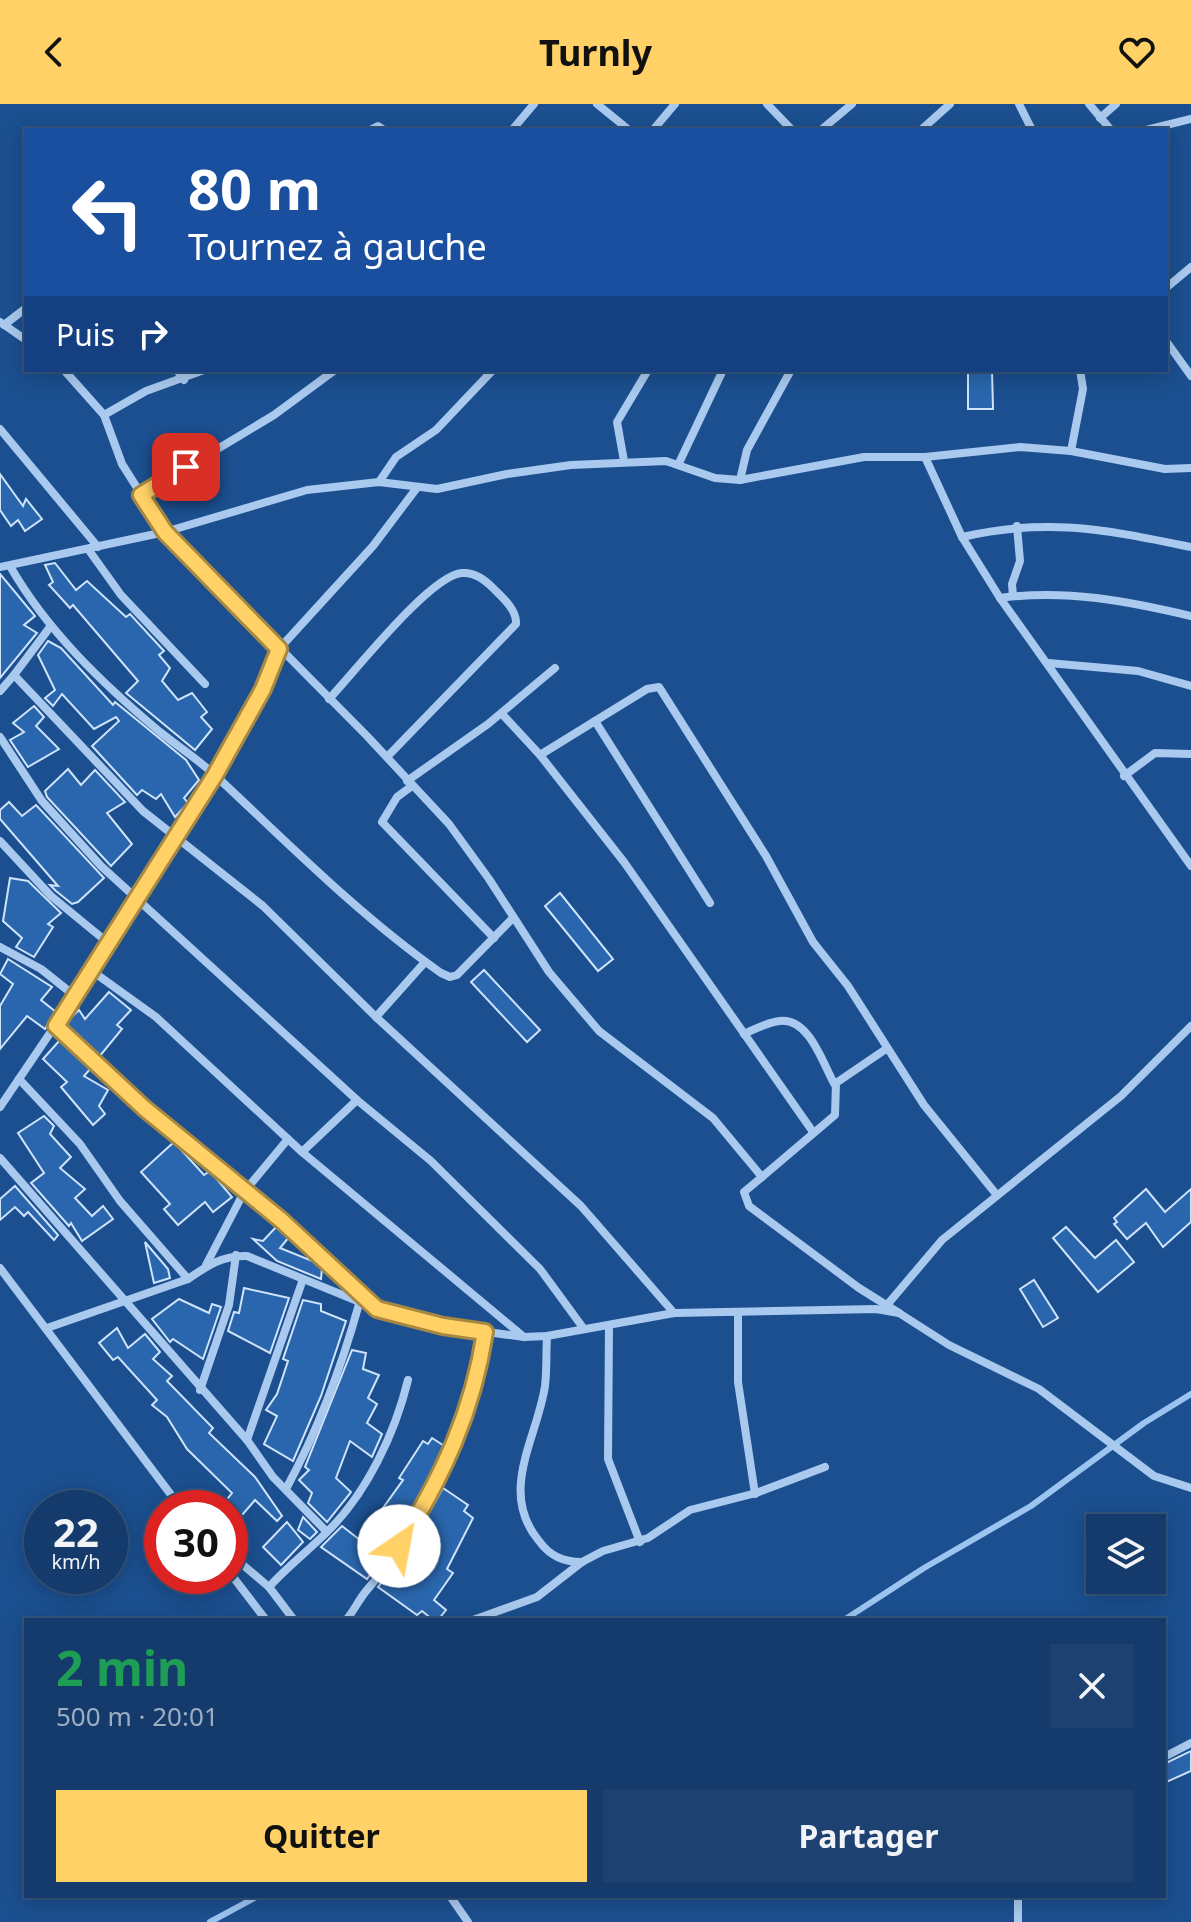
<!DOCTYPE html>
<html lang="fr">
<meta charset="utf-8">
<style>
body{margin:0;font-family:"Noto Sans",sans-serif;background:#1d4271;color:#f1f3f6;height:100vh;display:flex;flex-direction:column;font-size:30px;white-space:nowrap}
*{box-sizing:border-box;margin:0}
p{font-size:26px;color:#9dadc1}
.icon{flex:none;width:44px;height:44px;fill:none;stroke:currentColor;stroke-width:2;stroke-linecap:round;stroke-linejoin:round}
.map{position:relative;flex:1;overflow:hidden}
.panel{position:absolute;left:24px;top:1514px;width:1142px;height:280px;display:flex;flex-direction:column;background:#143b6b;border-radius:0px;box-shadow:0 4px 20px #0003,0 0 0 2px #33557e}
.panel>*{flex:none}
.banner{position:absolute;left:24px;top:24px;width:1144px;height:244px;border-radius:0px;box-shadow:0 4px 20px #0003,0 0 0 2px #33557e;background:#1a4fa0;color:#fff;overflow:hidden}
.fabs{position:absolute;left:1086px;top:1410px;display:grid;gap:16px}
.fabs a{display:grid;place-items:center;width:80px;height:80px;border-radius:0px;background:#143b6b;box-shadow:0 4px 20px #0003,0 0 0 2px #33557e;font-size:40px}
.speed{position:absolute;left:24px;top:1386px;display:flex;gap:16px;font-size:40px;font-weight:700;text-align:center}
.speed>*{display:grid;place-content:center;width:104px;height:104px;border-radius:50%;background:#143b6b;box-shadow:0 4px 20px #0003,0 0 0 2px #33557e;line-height:1}
.speed small{font-size:20px;font-weight:400}
.speed .limit{border:12px solid #d22;background:#fff;color:#111}
.pin{position:absolute;display:grid;place-items:center;width:68px;height:68px;color:#fff;margin:-34px;border-radius:16px;box-shadow:0 4px 12px #0006}
.me{position:absolute;width:88px;margin:-44px;rotate:33deg;stroke-linejoin:round;filter:drop-shadow(0 0 6px #0008)}
.turn{display:flex;align-items:center;gap:28px;height:168px;padding:0 32px;font-size:36px}
.turn .icon{width:104px;height:104px;stroke-width:2.5}
.turn b{display:block;font-size:56px;line-height:68px}
.then{display:flex;align-items:center;height:76px;padding:0 32px;background:#0003;gap:16px;font-size:30px}
.round{display:grid;place-items:center;flex:none;width:84px;height:84px;border-radius:0px;background:#1d4271}
.overview{display:flex;align-items:center;justify-content:space-between;height:136px;padding:0 32px}
h1{font-size:48px;font-weight:700;line-height:60px;color:#1e9e55}
.button{display:flex;gap:16px;margin-top:auto;padding:16px 32px}
.button a{flex:1;height:92px;border-radius:0px;background:#ffd166;color:#111;font-size:32px;font-weight:700;line-height:92px;text-align:center}
.button a+a{background:#1d4271;color:#f1f3f6}
header{display:flex;justify-content:space-between;align-items:center;height:104px;padding:0 32px;background:#ffd166;color:#111;font-size:36px;font-weight:700}
.map>svg:first-child{display:block}
.lines{fill:none;stroke-linecap:round;stroke-linejoin:round}
.stream{stroke:#9cc4f0;stroke-width:6}
.building{fill:#2a66ad;stroke:#cfe3fa;stroke-width:2}
.minor{stroke:#a9c9ee;stroke-width:8}
.route-casing{stroke:#a68842;stroke-width:20}
.route{stroke:#ffd166;stroke-width:14}
</style>
<header><svg class="icon" aria-label="back" viewBox="0 0 24 24"><path d="M15 5l-7 7 7 7"/></svg>Turnly<svg class="icon" aria-label="heart" viewBox="0 0 24 24"><path d="M12 20l-8-8c-3-5 5-10 8-4 3-6 11-1 8 4z"/></svg></header>
<div class="map">
<svg width="1191" height="1818" viewBox="0 0 1191 1818">
<rect width="100%" height="100%" fill="#1b4f8f"/>
<g class="lines">
<!-- stream -->
<g class="stream">
<polyline points="844,1516 924,1464 1031,1402 1144,1319 1191,1290"/>
<polyline points="210,1818 258,1792"/>
</g>
</g>
<!-- building -->
<g class="building">
<polygon points="968,266 992,266 993,305 968,305"/>
<polygon points="0,370 23,402 26,395 42,415 25,427 18,416 11,422 0,406"/>
<polygon points="55,459 76,486 87,477 126,513 130,510 164,547 159,551 170,564 162,577 178,596 192,589 207,608 201,613 212,625 195,646 126,589 138,577 73,501 70,504 49,481 53,478 45,461"/>
<polygon points="0,470 35,512 24,521 37,529 0,574"/>
<polygon points="48,537 61,544 113,601 115,598 186,656 199,676 184,694 188,699 175,713 161,690 156,695 142,686 137,691 92,642 119,617 116,613 94,625 62,590 53,602 45,594 55,586 38,551"/>
<polygon points="34,602 44,613 36,622 59,645 28,663 10,636 24,628 13,619"/>
<polygon points="68,665 81,681 95,666 125,698 107,709 132,740 111,762 47,693 45,687"/>
<polygon points="9,698 22,712 36,701 104,774 78,798 72,800 56,787 50,781 58,782 0,715 0,706"/>
<polygon points="10,774 28,777 61,809 48,820 53,823 34,853 16,843 22,834 3,817"/>
<polygon points="560,789 613,855 598,867 545,802"/>
<polygon points="8,855 52,883 41,896 56,908 45,925 27,912 0,945 0,902 13,880 0,870"/>
<polygon points="484,866 540,926 527,938 471,878"/>
<polygon points="109,888 131,906 117,921 122,925 99,953 64,920 79,906 85,915"/>
<polygon points="56,932 91,964 84,972 108,986 99,1002 105,1010 93,1021 61,983 67,978 43,955 60,936"/>
<polygon points="44,1012 54,1022 50,1030 71,1053 60,1064 85,1085 75,1094 92,1112 103,1102 113,1115 82,1137 71,1119 69,1122 31,1079 44,1069 18,1029"/>
<polygon points="174,1038 204,1071 210,1067 232,1093 213,1108 205,1098 178,1121 164,1105 170,1100 141,1068"/>
<polygon points="15,1082 58,1131 54,1136 28,1108 24,1112 15,1103 0,1116 0,1095"/>
<polygon points="1146,1085 1165,1108 1191,1085 1191,1118 1163,1143 1146,1119 1127,1135 1114,1120 1117,1118 1114,1114"/>
<polygon points="277,1122 289,1133 280,1144 315,1158 322,1164 321,1175 277,1157 253,1135 263,1137"/>
<polygon points="1066,1123 1095,1154 1116,1136 1134,1158 1098,1188 1053,1134"/>
<polygon points="145,1138 168,1165 170,1174 154,1179"/>
<polygon points="1034,1176 1058,1214 1043,1223 1020,1185"/>
<polygon points="244,1184 289,1194 270,1249 228,1227 234,1208 239,1209"/>
<polygon points="179,1195 209,1209 212,1200 221,1203 203,1255 173,1235 170,1238 152,1215"/>
<polygon points="303,1196 321,1200 321,1207 346,1217 321,1292 293,1357 264,1340 277,1312 266,1306 277,1290 288,1257 283,1255"/>
<polygon points="117,1224 128,1244 145,1230 160,1248 153,1255 172,1272 167,1277 213,1324 209,1329 255,1373 282,1412 277,1417 255,1396 230,1425 230,1404 220,1404 232,1389 187,1345 167,1313 152,1301 157,1296 118,1253 113,1256 99,1239"/>
<polygon points="352,1246 366,1249 363,1265 379,1271 368,1294 377,1300 367,1319 382,1330 372,1353 350,1337 336,1374 351,1388 327,1418 308,1399 312,1389 299,1376 309,1366 305,1363"/>
<polygon points="432,1334 446,1343 428,1375 431,1377 404,1424 367,1475 321,1443 342,1422 360,1436 403,1376 399,1374 423,1337 428,1340"/>
<polygon points="443,1384 468,1401 464,1407 473,1414 447,1465 453,1469 434,1496 446,1506 438,1516 433,1516 422,1507 417,1511 378,1483 416,1432"/>
<polygon points="303,1413 317,1428 310,1435 298,1426"/>
<polygon points="287,1418 303,1438 281,1461 263,1443"/>
<polygon points="1191,1647 1191,1667 1164,1679 1164,1660"/>
</g>
<g class="lines">
<!-- minor -->
<g class="minor">
<polyline points="597,0 629,26"/>
<polyline points="767,0 792,26"/>
<polyline points="1019,0 1032,26"/>
<polyline points="1089,0 1111,26"/>
<polyline points="1100,14 1116,0"/>
<polyline points="370,26 378,22 384,26"/>
<polyline points="512,26 534,0"/>
<polyline points="653,26 675,0"/>
<polyline points="821,26 852,0"/>
<polyline points="921,26 950,0"/>
<polyline points="1146,26 1191,15"/>
<polyline points="1166,184 1191,163"/>
<polyline points="0,218 26,236"/>
<polyline points="4,221 26,204"/>
<polyline points="1166,237 1191,272"/>
<polyline points="64,266 104,311 122,360 165,428 367,632 449,720 489,775 549,868 599,927 713,1014 762,1073 744,1088 749,1102 859,1184 899,1209"/>
<polyline points="177,266 184,276"/>
<polyline points="104,311 146,287 204,266"/>
<polyline points="0,325 98,443"/>
<polyline points="1071,347 1083,285 1080,266"/>
<polyline points="925,353 962,433 1000,494 1191,762"/>
<polyline points="624,357 617,318 648,266"/>
<polyline points="679,359 723,266"/>
<polyline points="740,376 747,346 791,266"/>
<polyline points="379,378 396,353 436,326 493,266"/>
<polyline points="141,391 274,311 335,266"/>
<path d="M962,433C1048,413 1106,426 1191,443"/>
<polyline points="88,445 121,491 205,580"/>
<path d="M10,462C47,527 103,580 160,628C179,643 200,657 217,673C290,741 360,812 441,869L450,873L457,871L513,814"/>
<polyline points="0,463 165,428 307,386 379,378 437,385 507,370 571,361 666,357 715,374 740,376 864,353 925,353 1020,343 1071,347 1165,365 1191,364"/>
<polyline points="1013,492 1012,480 1020,457 1017,422"/>
<path d="M1000,494C1066,485 1127,497 1191,512"/>
<polyline points="1049,559 1138,567 1191,582"/>
<polyline points="14,571 50,523"/>
<polyline points="0,587 14,571 143,707 263,802 376,913 581,1102 674,1209"/>
<path d="M329,595C353,570 430,471 462,469C475,468 485,476 494,485C503,494 517,506 516,520L387,653"/>
<polyline points="502,610 540,651 624,758 813,1028"/>
<polyline points="595,617 710,799"/>
<polyline points="0,633 42,697 101,762 357,996 431,1057 540,1165 584,1225"/>
<polyline points="540,651 647,585 659,583 766,752 813,838 848,882 924,1001 996,1090"/>
<polyline points="1124,672 1155,649 1191,650"/>
<polyline points="407,677 488,620 555,564"/>
<polyline points="412,682 397,693 382,718 494,834"/>
<polyline points="0,737 51,792 107,838"/>
<polyline points="0,843 41,865 75,892"/>
<polyline points="92,867 156,913 302,1048 524,1233"/>
<polyline points="376,913 425,858"/>
<polyline points="56,922 144,1004 281,1116 373,1202"/>
<path d="M744,930C755,925 768,918 780,917C810,914 823,961 835,981"/>
<polyline points="19,975 80,1040 120,1097 188,1175"/>
<polyline points="0,1003 92,867 215,671 263,585 279,545 373,442 416,385"/>
<polyline points="302,1048 357,996"/>
<polyline points="0,1054 247,1336 273,1373 327,1428"/>
<polyline points="762,1073 835,1011 836,979 886,945"/>
<polyline points="206,1161 244,1088 288,1035"/>
<polyline points="0,1164 181,1404"/>
<polyline points="887,1201 942,1136 1121,992 1191,922"/>
<polyline points="738,1210 738,1278 755,1390"/>
<polyline points="609,1222 608,1355 640,1438"/>
<path d="M47,1224L188,1175C207,1162 223,1151 247,1152L377,1205L443,1222L524,1233L547,1232L674,1209L876,1205L899,1209L949,1241L1039,1285L1154,1372L1191,1384"/>
<path d="M547,1232C546,1249 547,1266 545,1282C537,1335 498,1388 539,1437C550,1452 563,1458 582,1458"/>
<polyline points="200,1286 229,1201 236,1151"/>
<polyline points="247,1336 302,1178"/>
<path d="M286,1385C318,1326 341,1265 359,1200"/>
<polyline points="230,1450 269,1483 294,1516"/>
<polyline points="230,1469 266,1516"/>
<path d="M269,1483C287,1463 308,1447 327,1428C367,1389 395,1329 408,1276"/>
<path d="M346,1516C354,1507 359,1495 367,1486C430,1413 471,1323 485,1228"/>
<polyline points="473,1516 537,1493 582,1458 603,1447 648,1434 690,1406 756,1389 825,1363"/>
<polyline points="1164,1653 1191,1639"/>
<polyline points="450,1792 468,1818"/>
<polyline points="1018,1818 1018,1792"/>
</g>
</g>
<g class="lines">
<defs>
<path id="route" d="M186,363L141,391L165,428L279,545L263,585L215,671L56,922L144,1004L281,1116L377,1205L443,1222L485,1228C473,1308 442,1374 399,1442"/>
</defs>
<!-- route casing -->
<use href="#route" class="route-casing"/>
<!-- route -->
<use href="#route" class="route"/>
</g>
</svg>
<div class="fabs">
<a><svg class="icon" aria-label="layers" viewBox="0 0 24 24"><path d="M12 4l9 5-9 5-9-5zM3 14l9 5 9-5"/></svg></a>
</div>
<div class="speed"><div>22<small>km/h</small></div><div class="limit">30</div></div>
<div class="pin" style="left:186px;top:363px;background:#d93025"><svg class="icon" aria-label="arrive" viewBox="0 0 24 24"><path d="M6 21V4h12l-3 4 3 4H6"/></svg></div>
<svg class="me" style="left:399px;top:1442px" viewBox="-20 -20 40 40"><circle r="19" fill="#fff"/><path d="M0-13L10 11 0 6-10 11z" fill="#ffd166"/></svg>
<div class="banner">
<div class="turn"><svg class="icon" aria-label="left" viewBox="0 0 24 24"><path d="M17 20v-9H6M10 6l-5 5 5 5"/></svg><div><b>80 m</b>Tournez à gauche</div></div>
<div class="then">Puis<svg class="icon" aria-label="right" viewBox="0 0 24 24"><path d="M7 20v-9h11M14 6l5 5-5 5"/></svg></div>
</div>
<section class="panel">
<div class="overview"><div><h1>2 min</h1><p>500 m · 20:01</p></div><a class="round"><svg class="icon" aria-label="close" viewBox="0 0 24 24"><path d="M6 6l12 12M18 6L6 18"/></svg></a></div>
<div class="button"><a>Quitter</a><a>Partager</a></div>
</section>
</div>
